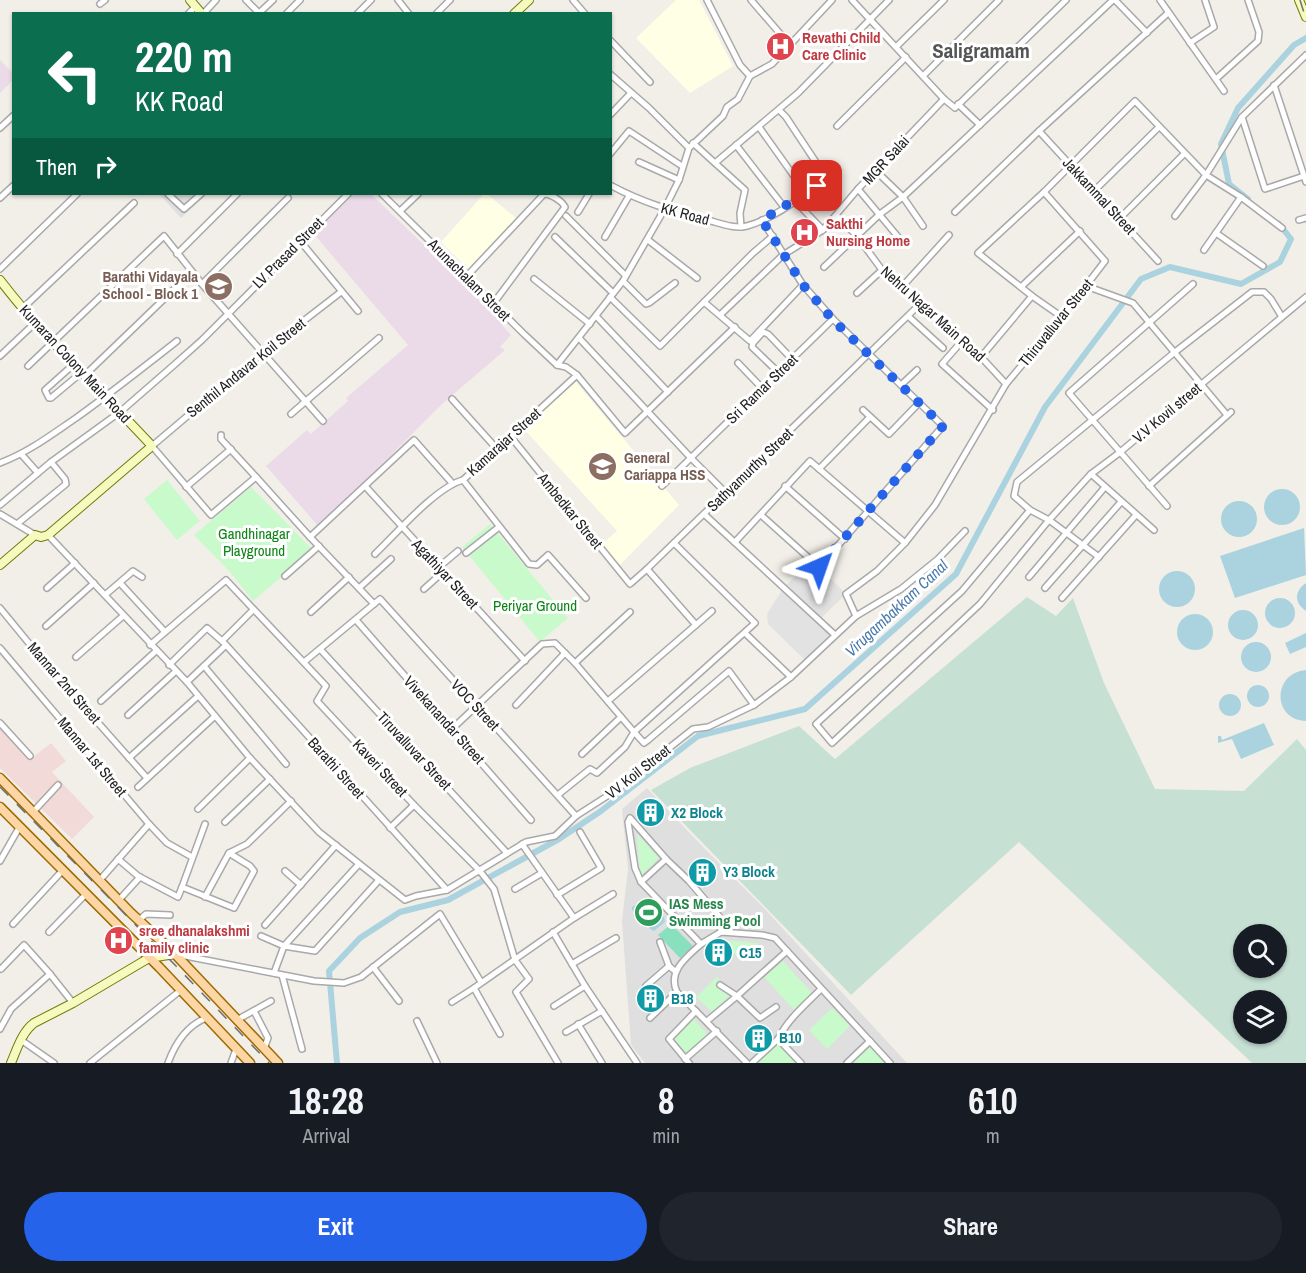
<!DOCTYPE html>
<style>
body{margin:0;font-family:"Archivo Narrow",sans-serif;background:#20242c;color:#f1f3f6;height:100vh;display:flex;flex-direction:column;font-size:22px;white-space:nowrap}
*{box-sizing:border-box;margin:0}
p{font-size:20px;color:#9ea1a6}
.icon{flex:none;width:33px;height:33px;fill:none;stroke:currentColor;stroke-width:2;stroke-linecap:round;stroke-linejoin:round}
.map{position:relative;height:1063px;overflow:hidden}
.details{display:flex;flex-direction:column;background:#171b24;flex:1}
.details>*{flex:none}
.banner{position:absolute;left:12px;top:12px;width:600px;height:183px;border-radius:0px;box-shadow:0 2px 4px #0004;background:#0b6e4f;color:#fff;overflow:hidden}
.buttons{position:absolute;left:1233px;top:924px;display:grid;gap:12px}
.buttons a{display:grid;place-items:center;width:54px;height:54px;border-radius:50%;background:#171b24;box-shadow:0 2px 4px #0004;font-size:30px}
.pin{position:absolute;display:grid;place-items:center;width:51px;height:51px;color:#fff;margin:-26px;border-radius:12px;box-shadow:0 3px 9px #0006}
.me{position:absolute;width:66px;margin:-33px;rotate:43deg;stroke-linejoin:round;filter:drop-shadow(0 0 4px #0008)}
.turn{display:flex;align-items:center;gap:21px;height:126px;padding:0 24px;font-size:27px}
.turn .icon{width:78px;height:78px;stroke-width:2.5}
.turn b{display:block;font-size:42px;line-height:51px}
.then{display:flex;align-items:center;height:57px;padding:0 24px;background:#0003;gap:12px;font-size:22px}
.eta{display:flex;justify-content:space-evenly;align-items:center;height:102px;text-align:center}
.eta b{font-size:36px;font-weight:700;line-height:42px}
.action{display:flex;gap:12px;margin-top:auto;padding:12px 24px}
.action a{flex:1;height:69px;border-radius:36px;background:#2563eb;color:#fff;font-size:24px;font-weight:700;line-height:69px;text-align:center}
.action a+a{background:#20242c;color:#f1f3f6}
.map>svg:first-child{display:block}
.residential{fill:#e0dfdf}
.commercial{fill:#f2dad9}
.industrial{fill:#ebdbe8}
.education{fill:#ffffe5}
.wetland{fill:#c6e0d4;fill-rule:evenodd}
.park{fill:#c8facc}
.pitch{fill:#88e0be}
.parking{fill:#e2e2e2}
.water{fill:#aad3df}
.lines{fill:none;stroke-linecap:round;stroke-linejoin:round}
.canal{stroke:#aad3df;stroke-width:6}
.street-casing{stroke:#a9a9a9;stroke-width:8}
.secondary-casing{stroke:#707d05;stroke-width:10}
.primary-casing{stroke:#a06b00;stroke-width:11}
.street{stroke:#fff;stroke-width:5}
.secondary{stroke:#f7fabf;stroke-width:8}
.primary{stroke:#fcd6a4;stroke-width:8}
.rail{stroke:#707070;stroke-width:1.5;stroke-dasharray:12 12;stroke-linecap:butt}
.route{stroke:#2563eb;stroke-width:10;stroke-dasharray:0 18}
.labels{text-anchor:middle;stroke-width:6;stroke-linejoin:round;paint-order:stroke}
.health-label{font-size:15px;font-weight:bold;fill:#be3a42;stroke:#fff;text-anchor:start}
.street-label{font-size:15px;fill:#222;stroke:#fff}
.education-label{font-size:15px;font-weight:bold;fill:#785e54;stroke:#fff;text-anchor:end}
.park-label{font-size:15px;fill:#0c8416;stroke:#fff}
.culture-label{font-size:15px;font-weight:bold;fill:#0d838f;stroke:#fff;text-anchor:start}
.leisure-label{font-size:15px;font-weight:bold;fill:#27864d;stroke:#fff;text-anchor:start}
.water-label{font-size:16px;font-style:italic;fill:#4a7aab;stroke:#fff}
.district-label{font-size:21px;font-weight:bold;fill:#555;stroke:#fff}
</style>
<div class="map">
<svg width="1306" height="1063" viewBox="0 0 1306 1063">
<rect width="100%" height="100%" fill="#f2efe9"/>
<!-- residential -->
<g class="residential">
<polygon points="159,194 207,194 181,218"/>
<polygon points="647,788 706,850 763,907 907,1063 645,1063 631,1045 622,921 628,869 622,809"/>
</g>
<!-- commercial -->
<polygon class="commercial" points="0,722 32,758 51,743 66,761 52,772 94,817 72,839 0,768"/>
<!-- industrial -->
<g class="industrial">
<polygon points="0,60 14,74 13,80 0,93"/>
<polygon points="353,194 371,194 504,322 502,325 511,335 500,347 505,350 442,404 319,527 266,466 307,430 311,434 348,401 346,398 408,345 313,233"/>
</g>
<!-- education -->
<g class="education">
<polygon points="676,0 699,0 733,66 690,93 636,38"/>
<polygon points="484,194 487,194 516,218 468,269 441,242"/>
<polygon points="576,382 679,505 619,566 602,544 617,531 523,428"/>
</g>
<!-- wetland -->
<path class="wetland" d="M1027,597L1056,616L1073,598L1104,683L1155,789L1244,791L1297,739L1306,750V1063H1252L1019,842L851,995L651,790L690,768L799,726L835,759ZM1244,934H1276V968H1244ZM1244,1000H1276V1034H1244Z"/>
<!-- park -->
<g class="park">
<polygon points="167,480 200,521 177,540 144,499"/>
<polygon points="251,487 313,550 253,601 231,573 194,535"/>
<polygon points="490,524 568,618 540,642 462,547"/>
<polygon points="637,834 659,858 640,877"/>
<polygon points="721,940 759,943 741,960"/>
<polygon points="783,961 813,994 795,1011 764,977"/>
<polygon points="717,977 732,993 712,1012 696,997"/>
<polygon points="832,1008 850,1026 827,1049 809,1030"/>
<polygon points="692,1017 709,1036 687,1057 669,1039"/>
<polygon points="778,1043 798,1063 758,1063"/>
<polygon points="870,1046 885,1063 853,1063"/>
</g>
<!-- pitch -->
<polygon class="pitch" points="671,924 693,946 680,958 658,935"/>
<!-- parking -->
<polygon class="parking" points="812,565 819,567 846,594 819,620 835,635 807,662 768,624 767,614 784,587 797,575"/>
<!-- water -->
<g class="water">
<circle cx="1282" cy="507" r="18"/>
<circle cx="1239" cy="519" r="18"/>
<polygon points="1304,528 1306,575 1235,598 1220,556"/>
<circle cx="1177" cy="589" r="18"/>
<path d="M1306,583V611C1294,603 1294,591 1306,583Z"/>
<circle cx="1280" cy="613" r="15"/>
<circle cx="1243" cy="625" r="15"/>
<circle cx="1195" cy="632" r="18"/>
<polygon points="1306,633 1306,647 1290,654 1285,643"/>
<circle cx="1256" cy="657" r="15"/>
<path d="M1306,670V721C1272,720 1272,673 1306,670Z"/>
<circle cx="1258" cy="696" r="11"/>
<circle cx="1230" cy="705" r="11"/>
<polygon points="1264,723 1274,745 1241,759 1232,739 1218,743 1218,736 1221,736 1222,740"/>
<polygon points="645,899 664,917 665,922 654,931 649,928 632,910 632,907"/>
</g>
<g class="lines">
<!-- canal -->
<g class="canal">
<polyline points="1248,199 1229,184 1221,144 1238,108 1294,45 1306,38"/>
<polyline points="337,1063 329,971 360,938 400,912 448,900 559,839 601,811 698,736 805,709 956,574 1045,407 1141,279 1170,267 1241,284 1280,262 1291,239 1279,224"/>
</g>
<defs>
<g id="street">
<polyline points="246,0 259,13"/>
<polyline points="398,0 409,14"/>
<polyline points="573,0 585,14"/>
<polyline points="707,0 740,65 750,76"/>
<polyline points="751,0 789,44"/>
<polyline points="852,0 944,99 955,108 1066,0"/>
<polyline points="1115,0 1147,33"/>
<polyline points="1160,0 1224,91"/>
<polyline points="100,4 105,0"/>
<polyline points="188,14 196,6"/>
<polyline points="203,14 216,0"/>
<polyline points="258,14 273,0"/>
<polyline points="286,14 300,0"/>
<polyline points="357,14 371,0"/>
<polyline points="436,14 450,0"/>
<polyline points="610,40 650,82"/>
<polyline points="1190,43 1214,27 1205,0"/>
<polyline points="896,47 944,0"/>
<polyline points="610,74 649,108 689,148"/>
<polyline points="923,76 999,0"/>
<polyline points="1216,79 1258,41 1259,32 1248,0"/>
<polyline points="1274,85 1306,182"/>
<polyline points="958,104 980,125"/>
<polyline points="610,115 631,93"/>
<polyline points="1242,117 1265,189 1304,176"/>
<polyline points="837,126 906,57"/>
<polyline points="759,127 806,193"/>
<polyline points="0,128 14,115"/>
<polyline points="1039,131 1158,261"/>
<polyline points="693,143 715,163 798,93 889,0"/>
<polyline points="736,145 784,207"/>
<polyline points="610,154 629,131 682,166"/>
<polyline points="639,162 679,180"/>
<polyline points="715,163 745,190 740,213 741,227"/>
<polyline points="876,171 903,197 923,226"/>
<path d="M610,185C643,203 675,212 711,221C722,224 735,229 747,226C774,219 804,195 827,179L786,117L779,110"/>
<polyline points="858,189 904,244"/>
<polyline points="1094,191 1159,127"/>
<polyline points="168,194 184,209 201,194"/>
<polyline points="382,194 524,334 557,365 566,367 577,375 625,433 735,327"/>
<polyline points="0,198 14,185"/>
<polyline points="795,201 823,230"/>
<polyline points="400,211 418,194"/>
<polyline points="578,212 589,194"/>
<polyline points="955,212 1039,131 1168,13"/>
<polyline points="566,216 625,275"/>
<polyline points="837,216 857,236 882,270 955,337 981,357 1006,384"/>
<polyline points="1120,218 1184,154"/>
<polyline points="1299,220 1306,218"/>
<polyline points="1282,228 1241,197 1206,175 1242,117 1306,55"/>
<polyline points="1216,233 1263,266"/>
<polyline points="555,237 613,293"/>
<polyline points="605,237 629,196"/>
<polyline points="648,240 697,278"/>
<polyline points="301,242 358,311"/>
<polyline points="1204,250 1241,197"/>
<polyline points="177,254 237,194"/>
<polyline points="824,267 880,214 903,197 1113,0"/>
<polyline points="0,269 77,194"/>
<path d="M466,277L544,194C551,194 562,201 565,207L493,304"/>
<polyline points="534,279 590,324"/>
<polyline points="623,281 646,304 649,303 675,283"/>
<polyline points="202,284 288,198"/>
<polyline points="1086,286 1133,303 1227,415"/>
<polyline points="1021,287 1080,231"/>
<polyline points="901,288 949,235"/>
<polyline points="341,292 262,353 152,446 211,515 256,477 310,537 374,604"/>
<polyline points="857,293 882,270"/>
<polyline points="610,297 660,346 753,253 773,236"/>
<polyline points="704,302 750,341 803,285"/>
<polyline points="22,309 134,203"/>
<polyline points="720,315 783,255 823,230 858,189 944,99"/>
<polyline points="596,316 668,392"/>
<polyline points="908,316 943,348"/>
<polyline points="1062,317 1032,296 978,253 1044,192 1135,101 1206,175 1175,216"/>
<polyline points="1282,317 1271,299 1264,292 1252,292 1175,352 1017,482 1014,496 1030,510 1049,520 1091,474 1119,453 1306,297"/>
<polyline points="579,338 691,458 726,493"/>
<polyline points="962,341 942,364 993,410"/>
<polyline points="0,356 35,323"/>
<polyline points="981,357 1032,296"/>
<polyline points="738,363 762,388"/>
<polyline points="73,365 45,390 49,398 51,398 81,373"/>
<polyline points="557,365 623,281 664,210 679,180 689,148 723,116 727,107 738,99 750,76 772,64 832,0"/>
<polyline points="28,366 164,236 202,284 323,421"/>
<polyline points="778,372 752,347 753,343 763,332 768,334 792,359"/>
<polyline points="84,376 192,272"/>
<polyline points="901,385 917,370"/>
<polyline points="452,399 497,449"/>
<polyline points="863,410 889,434 919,403"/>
<polyline points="291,414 379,338"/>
<polyline points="221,435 221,439 256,477"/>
<polyline points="511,437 630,584 647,569 920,304"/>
<polyline points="22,455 38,473"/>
<path d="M0,463C29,452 51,435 76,418C111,393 144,367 177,341"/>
<polyline points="819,469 870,417"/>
<polyline points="1091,474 1154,530"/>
<polyline points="463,480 529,564 537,565 548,555 586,598"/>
<polyline points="365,486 525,661"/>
<polyline points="662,486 833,319"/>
<polyline points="785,486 845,539"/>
<polyline points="1149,486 1231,412"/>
<polyline points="186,487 231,449"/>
<polyline points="0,505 51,462 120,412 174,365 202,340 348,194"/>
<polyline points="1167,506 1069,393 1193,284"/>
<polyline points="1030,510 962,591 816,724 832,743 980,604 1049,520 1099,557"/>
<polyline points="0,514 35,535"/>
<polyline points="704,514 835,635"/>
<polyline points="761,515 819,567 943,426 833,319 803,285 762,220"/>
<polyline points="17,524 66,484 65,479 51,462"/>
<polyline points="48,535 187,682 250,758 319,832 405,900 416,896 447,890 526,842 555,836 576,816 615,791 693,729 708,727 754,705 770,693 791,677 856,616 901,589 938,559 965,531"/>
<polyline points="310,537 414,440 452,483"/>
<polyline points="735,542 810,461 905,543"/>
<polyline points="466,553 499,527"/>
<path d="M375,554C397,533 435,488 463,480L577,375"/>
<polyline points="439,567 458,551"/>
<polyline points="647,569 696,625"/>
<polyline points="285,576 319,546"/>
<polyline points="1029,577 1105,487"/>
<polyline points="120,583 165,632"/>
<polyline points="47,588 75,563"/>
<polyline points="359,588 391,559"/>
<polyline points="1045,588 1121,502"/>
<polyline points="424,589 443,572"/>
<polyline points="105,595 133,571 142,577"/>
<polyline points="1062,598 1136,515"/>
<polyline points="0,608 46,664 147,778"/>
<polyline points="311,612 349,577"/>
<polyline points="856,616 846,594 877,571 905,543 935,505 1006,384 1062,317 1105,261 1044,192"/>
<polyline points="356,620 531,820"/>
<polyline points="46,626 94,583"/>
<polyline points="745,633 791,677"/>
<polyline points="150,645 226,580 326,686 317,701 414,805 479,870 494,889 515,960 529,979 516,992 558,1063"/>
<polyline points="226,645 447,890"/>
<polyline points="0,648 149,824 167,843 192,857"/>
<polyline points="320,649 507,853"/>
<polyline points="76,657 123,616"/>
<polyline points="304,662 380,599 576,816"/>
<polyline points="575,663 630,612"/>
<polyline points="169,665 207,628 222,641"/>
<polyline points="204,666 286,764"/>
<polyline points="187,682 226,645 222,641 253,610"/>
<polyline points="101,701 156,651"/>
<polyline points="608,701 712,611"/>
<polyline points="516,705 565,653"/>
<polyline points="128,715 176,671"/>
<polyline points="0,723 30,756"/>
<polyline points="452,729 542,644 555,643 575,663 634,732 755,623 674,543"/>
<polyline points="582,754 621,717"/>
<polyline points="129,758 198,696"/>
<polyline points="138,787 215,716"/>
<polyline points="559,794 590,769 597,773 625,747 634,732 644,743 648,740 729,671 754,705"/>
<polyline points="198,809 250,758"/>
<polyline points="33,812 58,785"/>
<polyline points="225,822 270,779"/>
<polyline points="205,824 182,887 234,908 254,871 250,866 229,853"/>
<polyline points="390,828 414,805"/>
<polyline points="522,844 574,918"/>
<polyline points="118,859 138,876 178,897 182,887"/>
<path d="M666,859L630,818L628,822L635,868L641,882L701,944C687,957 667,971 677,992L747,1063"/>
<polyline points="0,861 20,826"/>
<polyline points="285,871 301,885"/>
<polyline points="100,880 149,824"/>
<polyline points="641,882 666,859 689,881 719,916 721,932"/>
<polyline points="515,889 542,873"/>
<polyline points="557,895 601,868 580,832"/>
<polyline points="205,897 229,853 247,844 291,801"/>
<polyline points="119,900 140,877"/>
<polyline points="139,920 146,914 170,915"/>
<polyline points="13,924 63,870"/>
<polyline points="265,925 336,845"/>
<polyline points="49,932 86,894"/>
<polyline points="553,932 585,986 637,1063"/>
<polyline points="261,936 284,946 315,951 379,880"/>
<polyline points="660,942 669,966 676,972"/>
<polyline points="701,944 721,932 762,935 775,938 890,1063"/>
<polyline points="175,954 314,981 344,983 361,977 440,914 481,982"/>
<polyline points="572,964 616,938"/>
<polyline points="373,967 399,1001"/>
<polyline points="1,969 24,945 50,974"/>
<polyline points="274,973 284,946 359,864"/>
<polyline points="282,975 302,1049"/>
<polyline points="720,985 737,996 787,951"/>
<polyline points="646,986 669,966"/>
<polyline points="452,1002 474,988"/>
<polyline points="554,1006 585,986"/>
<polyline points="254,1011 268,1038 264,1049"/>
<polyline points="650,1018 677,992"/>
<polyline points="237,1020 271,1001"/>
<polyline points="417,1021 437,1063"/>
<polyline points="707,1021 737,996 760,1018 776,1007"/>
<polyline points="578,1024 602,1063"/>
<polyline points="0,1029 11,1009 50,974 73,1003"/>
<polyline points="566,1032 602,1011"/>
<polyline points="500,1034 474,988 574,918 613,894"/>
<path d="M778,1039C788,1019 805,1005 821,989"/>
<polyline points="21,1040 54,1063"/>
<polyline points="685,1059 717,1031"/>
<polyline points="90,1063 181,990"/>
<path d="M168,1063C175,1044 186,1026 206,1018"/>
<polyline points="231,1063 236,1049"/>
<polyline points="689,1063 669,1039 696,1011"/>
<polyline points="752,1063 778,1039 801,1063"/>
<polyline points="847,1063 870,1041"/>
</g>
<g id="secondary">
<polyline points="190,0 202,14"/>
<polyline points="1299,0 1306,17"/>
<polyline points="514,14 529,0"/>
<path d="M0,280C46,340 101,391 152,446L48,535L41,537L35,535L0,565"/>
<path d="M11,1063C17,1049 22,1032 34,1023L73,1003L149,958L175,954"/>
</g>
<g id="primary">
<polyline points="0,778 131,913 175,954 278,1063"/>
<polyline points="0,807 159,967 250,1063"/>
</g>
</defs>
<!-- street casing -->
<use href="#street" class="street-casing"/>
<!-- secondary casing -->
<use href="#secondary" class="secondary-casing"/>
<!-- primary casing -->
<use href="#primary" class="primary-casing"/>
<!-- street -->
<use href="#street" class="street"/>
<!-- secondary -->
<use href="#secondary" class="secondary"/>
<!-- primary -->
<use href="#primary" class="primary"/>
<!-- rail -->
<g class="rail">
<polyline points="1300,0 1306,19"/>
<polyline points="0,787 176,966 269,1063"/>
</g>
</g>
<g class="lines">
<!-- route -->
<polyline class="route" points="817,186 762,220 803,285 833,320 943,426 819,567"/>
</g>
<!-- icons -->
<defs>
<symbol id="hospital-disc" viewBox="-11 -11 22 22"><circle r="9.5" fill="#e0444e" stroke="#fff"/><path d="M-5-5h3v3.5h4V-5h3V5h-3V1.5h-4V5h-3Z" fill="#fff"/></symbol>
<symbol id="school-disc" viewBox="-11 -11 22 22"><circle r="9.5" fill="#8d6e63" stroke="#fff"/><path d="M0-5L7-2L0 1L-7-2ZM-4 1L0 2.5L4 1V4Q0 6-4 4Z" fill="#fff"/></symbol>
<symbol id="building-disc" viewBox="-11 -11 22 22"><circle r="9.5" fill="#0f9aa8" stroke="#fff"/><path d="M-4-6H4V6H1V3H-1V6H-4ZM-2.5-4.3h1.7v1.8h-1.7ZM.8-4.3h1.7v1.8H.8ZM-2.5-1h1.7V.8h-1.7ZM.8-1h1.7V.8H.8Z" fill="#fff"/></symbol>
<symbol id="stadium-disc" viewBox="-11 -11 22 22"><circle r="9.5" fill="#2e9e5b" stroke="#fff"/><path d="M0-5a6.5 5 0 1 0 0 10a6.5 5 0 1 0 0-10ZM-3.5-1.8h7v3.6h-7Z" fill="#fff"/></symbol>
</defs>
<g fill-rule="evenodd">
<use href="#hospital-disc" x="764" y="30" width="33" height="33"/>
<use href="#hospital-disc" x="788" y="216" width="33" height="33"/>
<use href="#school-disc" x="202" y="270" width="33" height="33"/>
<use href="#school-disc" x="586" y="450" width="33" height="33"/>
<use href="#building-disc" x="634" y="796" width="33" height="33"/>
<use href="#building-disc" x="686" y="856" width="33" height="33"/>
<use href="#stadium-disc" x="632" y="896" width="33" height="33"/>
<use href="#hospital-disc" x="102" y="924" width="33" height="33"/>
<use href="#building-disc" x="702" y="936" width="33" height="33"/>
<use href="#building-disc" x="634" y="982" width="33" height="33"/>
<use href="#building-disc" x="742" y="1022" width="33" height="33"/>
</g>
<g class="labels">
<!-- health labels -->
<g class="health-label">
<text x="802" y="43">Revathi Child<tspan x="802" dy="17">Care Clinic</tspan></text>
<text x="826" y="229">Sakthi<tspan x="826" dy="17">Nursing Home</tspan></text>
<text x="139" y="936">sree dhanalakshmi<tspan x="139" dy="17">family clinic</tspan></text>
</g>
<!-- street labels -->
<g class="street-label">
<text transform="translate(886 160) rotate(-47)" y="5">MGR Salai</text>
<text transform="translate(1099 196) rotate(47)" y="5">Jakkammal Street</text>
<text transform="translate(685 214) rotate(15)" y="5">KK Road</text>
<text transform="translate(288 253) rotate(-45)" y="5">LV Prasad Street</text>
<text transform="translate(469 280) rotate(45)" y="5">Arunachalam Street</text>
<text transform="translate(933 314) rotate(42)" y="5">Nehru Nagar Main Road</text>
<text transform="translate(1056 323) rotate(-51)" y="5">Thiruvalluvar Street</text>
<text transform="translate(75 364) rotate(47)" y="5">Kumaran Colony Main Road</text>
<text transform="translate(246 368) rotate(-39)" y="5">Senthil Andavar Koil Street</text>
<text transform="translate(762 389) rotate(-44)" y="5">Sri Ramar Street</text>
<text transform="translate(1167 413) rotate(-40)" y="5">V.V Kovil street</text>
<text transform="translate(504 442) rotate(-42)" y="5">Kamarajar Street</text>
<text transform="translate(750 470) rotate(-44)" y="5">Sathyamurthy Street</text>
<text transform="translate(570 511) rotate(51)" y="5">Ambedkar Street</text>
<text transform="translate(445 574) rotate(47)" y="5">Agathiyar Street</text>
<text transform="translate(64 683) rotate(49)" y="5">Mannar 2nd Street</text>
<text transform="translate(475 705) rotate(47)" y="5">VOC Street</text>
<text transform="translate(444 720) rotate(48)" y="5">Vivekanandar Street</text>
<text transform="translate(414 751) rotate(47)" y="5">Tiruvalluvar Street</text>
<text transform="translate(92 757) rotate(50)" y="5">Mannar 1st Street</text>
<text transform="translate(336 768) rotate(48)" y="5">Barathi Street</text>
<text transform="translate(380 768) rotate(47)" y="5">Kaveri Street</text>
<text transform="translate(638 772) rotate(-38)" y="5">VV Koil Street</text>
</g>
<!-- education labels -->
<g class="education-label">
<text x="198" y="282">Barathi Vidayala<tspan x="198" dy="17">School - Block 1</tspan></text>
<text x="624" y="463" text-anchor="start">General<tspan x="624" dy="17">Cariappa HSS</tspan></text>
</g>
<!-- park labels -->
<g class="park-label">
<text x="254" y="539">Gandhinagar<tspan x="254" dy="17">Playground</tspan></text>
<text x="535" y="611">Periyar Ground</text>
</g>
<!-- culture labels -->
<g class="culture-label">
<text x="671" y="818">X2 Block</text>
<text x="723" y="877">Y3 Block</text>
<text x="739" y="958">C15</text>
<text x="671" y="1004">B18</text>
<text x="779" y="1043">B10</text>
</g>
<!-- leisure labels -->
<g class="leisure-label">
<text x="669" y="909">IAS Mess<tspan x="669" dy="17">Swimming Pool</tspan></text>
</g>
<!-- water labels -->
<g class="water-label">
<text transform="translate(896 608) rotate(-43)" y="6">Virugambakkam Canal</text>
</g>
<!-- district labels -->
<g class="district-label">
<text x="981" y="58">Saligramam</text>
</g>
</g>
</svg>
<div class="buttons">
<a><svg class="icon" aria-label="search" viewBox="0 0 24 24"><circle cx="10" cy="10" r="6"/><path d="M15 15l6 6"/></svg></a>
<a><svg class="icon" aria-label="layers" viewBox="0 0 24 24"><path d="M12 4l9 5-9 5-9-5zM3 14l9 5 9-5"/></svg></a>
</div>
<div class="pin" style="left:817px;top:186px;background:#d93025"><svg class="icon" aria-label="arrive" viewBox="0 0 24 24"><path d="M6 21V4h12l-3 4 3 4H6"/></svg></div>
<svg class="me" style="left:819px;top:567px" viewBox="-20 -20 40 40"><path d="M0-17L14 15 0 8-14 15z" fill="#2563eb" stroke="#fff" stroke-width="4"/></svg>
<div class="banner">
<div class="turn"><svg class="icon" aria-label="left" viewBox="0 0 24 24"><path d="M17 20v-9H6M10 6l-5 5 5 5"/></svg><div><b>220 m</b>KK Road</div></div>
<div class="then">Then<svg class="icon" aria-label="right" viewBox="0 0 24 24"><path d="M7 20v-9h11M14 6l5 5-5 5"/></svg></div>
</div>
</div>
<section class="details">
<div class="eta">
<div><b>18:28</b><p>Arrival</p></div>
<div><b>8</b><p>min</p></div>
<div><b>610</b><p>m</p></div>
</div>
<div class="action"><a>Exit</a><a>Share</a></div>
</section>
